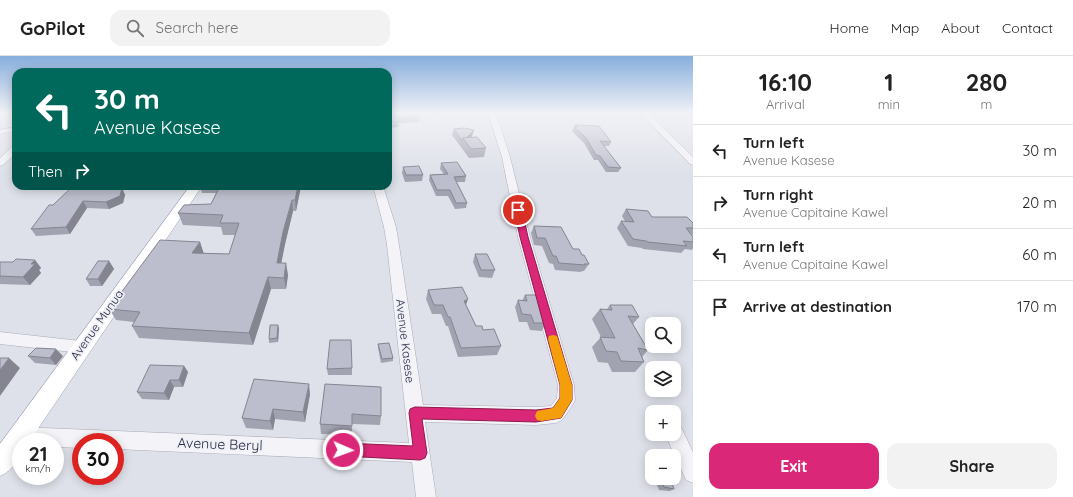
<!DOCTYPE html>
<meta charset="utf-8">
<style>
body{margin:0;font-family:Quicksand,sans-serif;background:#f2f2f2;color:#222;height:100vh;display:flex;flex-direction:column;font-size:15px;white-space:nowrap}
*{box-sizing:border-box;margin:0}
p{font-size:13px;color:#767676}
.icon{flex:none;width:22px;height:22px;fill:none;stroke:currentColor;stroke-width:2;stroke-linecap:round;stroke-linejoin:round}
.map{position:relative;flex:1;overflow:hidden}
.drawer{display:flex;flex-direction:column;background:#fff;width:380px}
.drawer>*{flex:none}
.banner{position:absolute;left:12px;top:12px;width:380px;height:122px;border-radius:12px;box-shadow:0 2px 10px #0003;background:#00695c;color:#fff;overflow:hidden}
.buttons{position:absolute;left:645px;top:261px;display:grid;gap:8px}
.buttons a{display:grid;place-items:center;width:36px;height:36px;border-radius:8px;background:#fff;box-shadow:0 2px 10px #0003;font-size:20px}
.speed{position:absolute;left:12px;top:377px;display:flex;gap:8px;font-size:20px;font-weight:700;text-align:center}
.speed>*{display:grid;place-content:center;width:52px;height:52px;border-radius:50%;background:#fff;box-shadow:0 2px 10px #0003;line-height:1}
.speed small{font-size:10px;font-weight:400}
.speed .limit{border:6px solid #d22;background:#fff;color:#111}
.pin{position:absolute;display:grid;place-items:center;width:34px;height:34px;color:#fff;margin:-17px;border:2px solid #fff;border-radius:50%;box-shadow:0 1px 4px #0007}
.me{position:absolute;width:44px;margin:-22px;rotate:92deg;stroke-linejoin:round;filter:drop-shadow(0 0 3px #0008)}
.turn{display:flex;align-items:center;gap:14px;height:84px;padding:0 16px;font-size:18px}
.turn .icon{width:52px;height:52px;stroke-width:2.5}
.turn b{display:block;font-size:28px;line-height:34px}
.then{display:flex;align-items:center;height:38px;padding:0 16px;background:#0003;gap:8px;font-size:15px}
.eta{display:flex;justify-content:space-evenly;align-items:center;height:68px;text-align:center}
.eta b{font-size:24px;font-weight:700;line-height:28px}
.action{display:flex;gap:8px;margin-top:auto;padding:8px 16px}
.action a{flex:1;height:46px;border-radius:12px;background:#db2777;color:#fff;font-size:16px;font-weight:700;line-height:46px;text-align:center}
.action a+a{background:#f2f2f2;color:#222}
ul{padding:0;list-style:none}
li{display:flex;align-items:center;gap:12px;height:52px;padding:0 16px;border-top:1px solid #e0e0e0}
li div{flex:1}
li b{display:block;font-size:15px}
li em{font-style:normal}
header{display:flex;align-items:center;gap:24px;box-sizing:border-box;height:56px;padding:0 20px;background:#fff;border-bottom:1px solid #e0e0e0}
header strong{font-size:19px}
nav{display:flex;gap:22px;margin-inline-start:auto;font-size:14px}
.search{width:280px;height:36px;background:#f2f2f2;display:flex;align-items:center;gap:10px;box-sizing:border-box;padding:0 14px;border-radius:12px;color:#767676;font-size:15px}
main{display:flex;flex:1;min-height:0}
.map>svg:first-child{display:block}
.lines{fill:none;stroke-linecap:round;stroke-linejoin:round}
.minor-casing{stroke:#a8aab8;stroke-width:1}
.major-casing{stroke:#9ea1b7;stroke-width:1}
.minor{fill:#f3f3f8;fill-rule:evenodd}
.major{fill:#fff;fill-rule:evenodd}
.wall{fill:#a2a3b0}
.shaded-wall{fill:#848590}
.building{fill:#bcbecd;stroke:#848590}
.route{fill:#db2777;stroke:#8e194d}
.slow{fill:#f59e0b}
.labels{text-anchor:middle;stroke-width:3.5;stroke-linejoin:round;paint-order:stroke}
.street-label{font-size:12px;fill:#272a43;stroke:#eff1f7}
.near-street-label{font-size:14px;fill:#272a43;stroke:#eff1f7}
</style>
<header>
<strong>GoPilot</strong>
<div class="search"><svg class="icon" aria-label="search" viewBox="0 0 24 24"><circle cx="10" cy="10" r="6"/><path d="M15 15l6 6"/></svg>Search here</div>
<nav><a>Home</a><a>Map</a><a>About</a><a>Contact</a></nav>
</header>
<main>
<div class="map">
<svg width="693" height="441" viewBox="0 0 693 441">
<rect width="100%" height="100%" fill="#dfe1ea"/>
<g class="lines">
<defs>
<g id="minor">
<polygon points="488,57 496,57 510,101 530,181 574,329 575,344 572,350 562,364 556,367 536,369 425,366 436,441 416,441 412,406 115,393 115,386 81,386 81,392 55,391 55,386 21,386 21,389 12,387 10,380 12,373 19,371 409,387 387,189 384,171 373,130 383,130 396,171 399,189 423,349 536,351 551,350 557,342 558,329 518,181 502,101"/>
<polygon points="640,57 648,57 693,101 693,109 690,108"/>
<polygon points="16,71 16,75 0,78 0,74"/>
<polygon points="16,89 16,97 3,109 0,110 0,102 13,90"/>
<polygon points="0,276 81,285 86,286 89,291 86,296 81,297 0,288"/>
<polygon points="674,368 681,371 693,396 693,427 686,424 665,378 674,378"/>
</g>
<path id="major" d="M190,130H202L29,386H21C21,401 14,414 0,420V388Z"/>
</defs>
<!-- minor casing -->
<use href="#minor" class="minor-casing"/>
<!-- major casing -->
<use href="#major" class="major-casing"/>
<!-- minor -->
<use href="#minor" class="minor"/>
<!-- major -->
<use href="#major" class="major"/>
</g>
<!-- wall -->
<g class="wall">
<polygon points="388,57 420,60 419,66 399,67 399,71 388,72"/>
<polygon points="428,57 455,57 447,58 446,59 430,60"/>
<polygon points="575,69 611,86 609,90 604,90 621,112 618,116 606,116 598,104 594,104 584,87 572,75"/>
<polygon points="454,73 474,74 472,80 471,82 486,92 484,101 469,102 452,79"/>
<polygon points="441,107 466,120 465,126 456,126 467,147 466,152 455,153 448,140 436,140 429,124 430,119 444,118 440,113"/>
<polygon points="403,111 423,119 422,125 405,126 402,117"/>
<polygon points="200,130 301,130 296,155 293,155 285,188 281,207 288,219 286,233 271,233 253,289 139,282 132,270 134,266 116,264 109,253 200,186 203,197 229,198 235,179 223,179 221,171 183,169 178,157 211,148 216,137 202,137"/>
<polygon points="122,132 125,139 123,147 109,153 87,152 70,178 36,180 31,173 53,149"/>
<polygon points="626,153 652,161 693,167 693,179 692,179 693,181 693,192 692,194 685,193 681,197 643,193 642,192 628,190 617,172 621,165 625,165 622,160"/>
<polygon points="534,170 573,193 582,199 589,208 584,215 582,215 581,216 555,214 553,208 549,207 542,190 534,189 531,177"/>
<polygon points="475,198 495,214 492,222 479,221 473,206"/>
<polygon points="35,204 41,212 39,214 41,217 30,229 0,228 0,206 13,206"/>
<polygon points="109,205 114,213 102,230 90,230 86,223"/>
<polygon points="428,234 466,249 476,270 483,274 501,290 497,299 458,301 448,270 446,270 441,258 432,258 426,243"/>
<polygon points="525,239 546,267 542,275 530,274 527,266 519,266 515,251 518,244 522,245"/>
<polygon points="610,249 639,261 633,268 648,294 642,301 644,306 635,316 612,316 608,307 598,306 592,291 601,281 592,263 600,253 607,253"/>
<polygon points="279,272 278,286 269,287 269,283"/>
<polygon points="378,288 393,302 393,305 381,307 378,292"/>
<polygon points="28,300 63,300 56,309 35,307"/>
<polygon points="184,310 188,316 183,331 174,331 169,344 142,343 137,336"/>
<polygon points="352,312 352,319 328,319 327,313"/>
<polygon points="325,328 381,360 380,369 352,368 352,379 321,378 320,368"/>
<polygon points="310,338 305,366 275,363 273,374 246,372 242,362"/>
<polygon points="654,422 670,422 674,433 670,435 659,434"/>
</g>
<!-- shaded-wall -->
<g class="shaded-wall">
<polygon points="474,74 472,80 466,86 464,83"/>
<polygon points="298,130 301,130 296,155 295,144"/>
<polygon points="122,132 125,139 123,147 109,153 106,146"/>
<polygon points="292,144 293,155 285,188 279,219 277,207 283,176"/>
<polygon points="83,145 87,152 70,178 66,171"/>
<polygon points="200,186 204,198 192,197"/>
<polygon points="35,204 41,212 39,214 41,217 30,229 23,221 31,208"/>
<polygon points="109,205 114,213 102,230 98,223"/>
<polygon points="286,207 288,219 286,233 284,222"/>
<polygon points="268,221 271,233 253,289 249,277"/>
<polygon points="468,243 465,252 464,245"/>
<polygon points="278,269 279,272 278,286 277,282"/>
<polygon points="56,293 63,300 56,309 50,302"/>
<polygon points="9,302 20,312 0,340 0,314"/>
<polygon points="184,310 188,316 183,331 179,324"/>
<polygon points="170,324 174,331 169,344 164,337"/>
<polygon points="309,328 310,338 305,366 303,356"/>
<polygon points="273,353 275,363 273,374 270,365"/>
</g>
<!-- building -->
<g class="building">
<polygon points="388,57 416,57 420,60 398,62 400,65 388,66"/>
<polygon points="575,69 599,70 611,86 600,85 621,112 608,111 600,100 596,99 586,82 574,71 577,71"/>
<polygon points="464,72 474,74 466,82 463,82 462,85 454,73"/>
<polygon points="477,81 486,92 471,93 463,82"/>
<polygon points="457,106 466,120 454,121 467,147 456,147 450,134 437,134 430,119 448,118 441,107"/>
<polygon points="419,110 423,119 406,119 403,111"/>
<polygon points="73,130 91,130 122,132 120,140 106,146 83,145 66,171 31,173 49,149 53,149"/>
<polygon points="220,130 298,130 295,144 292,144 283,176 277,207 286,207 284,222 268,221 249,277 132,270 140,256 109,253 160,184 200,186 192,197 229,198 239,167 220,167 223,159 178,157 184,149 211,148"/>
<polygon points="626,153 648,155 652,161 687,161 693,167 693,172 686,172 693,181 693,186 683,185 687,190 648,186 646,185 633,183 621,165 634,166"/>
<polygon points="534,170 561,171 573,193 579,193 582,199 584,199 589,208 584,208 585,209 559,207 556,200 553,200 545,182 537,182"/>
<polygon points="475,198 487,198 495,214 481,214"/>
<polygon points="16,203 35,204 31,208 35,208 23,221 0,220 0,206 13,206"/>
<polygon points="98,205 109,205 98,223 86,223"/>
<polygon points="462,231 468,243 464,245 476,270 482,270 483,274 494,273 501,290 461,292 450,261 448,261 443,249 434,249 428,234"/>
<polygon points="525,239 536,239 546,267 534,267 531,259 522,258 518,244 527,245"/>
<polygon points="610,249 632,249 639,261 628,260 648,294 638,292 644,306 621,305 617,296 606,295 600,281 615,282 600,253 612,254"/>
<polygon points="270,269 278,269 277,282 269,283"/>
<polygon points="330,284 351,284 352,312 327,313"/>
<polygon points="389,287 393,302 382,303 378,288"/>
<polygon points="36,292 56,293 50,302 28,300"/>
<polygon points="0,302 9,302 0,314"/>
<polygon points="150,309 184,310 179,324 170,324 164,337 137,336"/>
<polygon points="254,323 309,328 303,356 273,353 270,365 242,362"/>
<polygon points="325,328 381,331 381,360 352,358 352,370 320,368"/>
<polygon points="660,422 670,422 674,433 664,431"/>
</g>
<!-- sky -->
<linearGradient id="sky" x2="0" y2="1"><stop stop-color="#87aedd"/><stop offset="0.48" stop-color="#f1f2f6"/><stop offset="1" stop-color="#f1f2f6" stop-opacity="0"/></linearGradient>
<rect width="693" height="119" fill="url(#sky)"/>
<!-- route -->
<polygon class="route" points="518,152 522,154 528,181 572,329 572,344 561,362 536,366 422,363 427,397 425,402 420,404 343,400 339,398 337,394 339,389 343,387 413,390 409,357 410,353 415,351 536,354 553,352 560,342 560,329 520,181 514,154"/>
<!-- slow -->
<polygon class="slow" points="553,279 557,280 558,283 572,329 572,344 561,362 541,365 537,364 535,360 537,355 553,352 560,342 560,329 548,283 549,280"/>
<g class="labels">
<!-- street labels -->
<g class="street-label">
<text transform="translate(97 269) rotate(-55)" y="4">Avenue Munua</text>
<text transform="translate(405 285) rotate(83)" y="4">Avenue Kasese</text>
</g>
<!-- near-street labels -->
<g class="near-street-label">
<text transform="translate(220 388) rotate(2)" y="5">Avenue Beryl</text>
</g>
</g>
</svg>
<div class="buttons">
<a><svg class="icon" aria-label="search" viewBox="0 0 24 24"><circle cx="10" cy="10" r="6"/><path d="M15 15l6 6"/></svg></a>
<a><svg class="icon" aria-label="layers" viewBox="0 0 24 24"><path d="M12 4l9 5-9 5-9-5zM3 14l9 5 9-5"/></svg></a>
<a>+</a>
<a>−</a>
</div>
<div class="speed"><div>21<small>km/h</small></div><div class="limit">30</div></div>
<div class="pin" style="left:518px;top:154px;background:#d93025"><svg class="icon" aria-label="arrive" viewBox="0 0 24 24"><path d="M6 21V4h12l-3 4 3 4H6"/></svg></div>
<svg class="me" style="left:343px;top:394px" viewBox="-20 -20 40 40"><circle r="17" fill="#db2777" stroke="#fff" stroke-width="3"/><path d="M0-11L8 9 0 5-8 9z" fill="#fff"/></svg>
<div class="banner">
<div class="turn"><svg class="icon" aria-label="left" viewBox="0 0 24 24"><path d="M17 20v-9H6M10 6l-5 5 5 5"/></svg><div><b>30 m</b>Avenue Kasese</div></div>
<div class="then">Then<svg class="icon" aria-label="right" viewBox="0 0 24 24"><path d="M7 20v-9h11M14 6l5 5-5 5"/></svg></div>
</div>
</div>
<section class="drawer">
<div class="eta">
<div><b>16:10</b><p>Arrival</p></div>
<div><b>1</b><p>min</p></div>
<div><b>280</b><p>m</p></div>
</div>
<ul>
<li><svg class="icon" aria-label="left" viewBox="0 0 24 24"><path d="M17 20v-9H6M10 6l-5 5 5 5"/></svg><div><b>Turn left</b><p>Avenue Kasese</p></div><em>30 m</em></li>
<li><svg class="icon" aria-label="right" viewBox="0 0 24 24"><path d="M7 20v-9h11M14 6l5 5-5 5"/></svg><div><b>Turn right</b><p>Avenue Capitaine Kawel</p></div><em>20 m</em></li>
<li><svg class="icon" aria-label="left" viewBox="0 0 24 24"><path d="M17 20v-9H6M10 6l-5 5 5 5"/></svg><div><b>Turn left</b><p>Avenue Capitaine Kawel</p></div><em>60 m</em></li>
<li><svg class="icon" aria-label="arrive" viewBox="0 0 24 24"><path d="M6 21V4h12l-3 4 3 4H6"/></svg><div><b>Arrive at destination</b></div><em>170 m</em></li>
</ul>
<div class="action"><a>Exit</a><a>Share</a></div>
</section>
</main>
